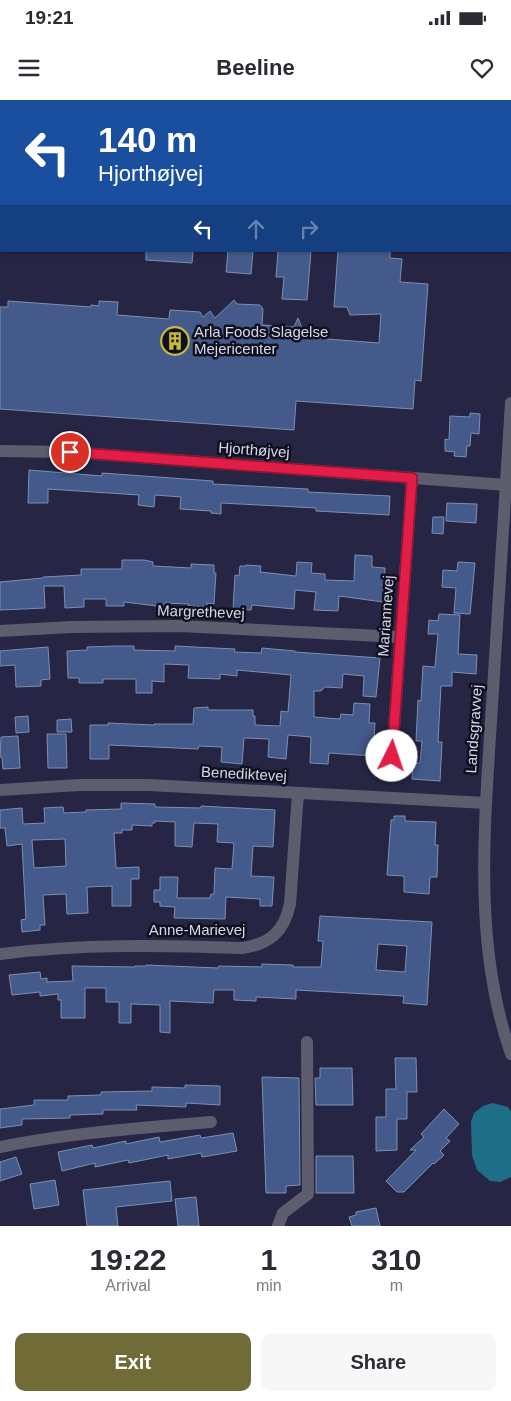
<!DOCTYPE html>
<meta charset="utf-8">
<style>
body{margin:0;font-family:Helvetica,sans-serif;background:#f7f7f7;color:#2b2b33;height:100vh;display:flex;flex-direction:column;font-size:19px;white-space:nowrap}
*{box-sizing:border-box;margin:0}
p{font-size:16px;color:#7c7c81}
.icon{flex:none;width:28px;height:28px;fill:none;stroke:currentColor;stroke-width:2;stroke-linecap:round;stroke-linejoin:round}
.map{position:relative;height:1126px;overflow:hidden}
.sheet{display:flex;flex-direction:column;background:#fff;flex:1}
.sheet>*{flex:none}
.hud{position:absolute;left:0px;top:0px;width:511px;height:152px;box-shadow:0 1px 4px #0004;background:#1a4fa0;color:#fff;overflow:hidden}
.pin{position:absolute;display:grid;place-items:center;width:42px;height:42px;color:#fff;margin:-21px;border:2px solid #fff;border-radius:50%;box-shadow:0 1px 5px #0007}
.me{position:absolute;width:55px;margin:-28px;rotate:4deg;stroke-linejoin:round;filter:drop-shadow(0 0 4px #0008)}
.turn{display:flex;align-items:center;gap:18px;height:105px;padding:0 15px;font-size:22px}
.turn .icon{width:65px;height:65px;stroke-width:2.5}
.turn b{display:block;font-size:35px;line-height:42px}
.lanes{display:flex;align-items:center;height:48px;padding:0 15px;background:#0003;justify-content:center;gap:25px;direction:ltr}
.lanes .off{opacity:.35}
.eta{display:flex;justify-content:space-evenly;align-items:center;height:85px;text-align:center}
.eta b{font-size:30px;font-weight:700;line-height:35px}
.cta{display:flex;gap:10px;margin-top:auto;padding:10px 15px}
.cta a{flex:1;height:58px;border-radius:10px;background:#716c37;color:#fff;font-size:20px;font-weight:700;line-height:58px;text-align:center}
.cta a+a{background:#f7f7f7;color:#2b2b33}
.status{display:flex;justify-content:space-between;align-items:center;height:35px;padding:0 25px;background:#fff;direction:ltr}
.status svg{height:14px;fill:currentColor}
header{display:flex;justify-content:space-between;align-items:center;height:65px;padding:0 15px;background:#fff;font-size:22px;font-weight:700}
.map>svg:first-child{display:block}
.water{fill:#1e6e88}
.building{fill:#435a8a;stroke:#7d8fb2;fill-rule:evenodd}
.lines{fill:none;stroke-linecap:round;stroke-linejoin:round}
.minor{stroke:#5d5d6d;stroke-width:12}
.route-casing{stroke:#92132f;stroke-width:12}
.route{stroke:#e11d48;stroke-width:9}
.labels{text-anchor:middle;stroke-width:5;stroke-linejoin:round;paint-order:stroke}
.poi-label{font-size:15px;fill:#d7d7ec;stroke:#10101e;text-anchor:start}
.street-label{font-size:15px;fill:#d7d7ec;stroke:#10101e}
</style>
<div class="status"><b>19:21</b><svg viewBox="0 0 49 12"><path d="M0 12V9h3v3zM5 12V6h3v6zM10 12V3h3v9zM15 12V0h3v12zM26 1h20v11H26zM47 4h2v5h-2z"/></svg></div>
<header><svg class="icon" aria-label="menu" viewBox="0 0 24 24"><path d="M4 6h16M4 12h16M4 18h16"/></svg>Beeline<svg class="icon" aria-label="heart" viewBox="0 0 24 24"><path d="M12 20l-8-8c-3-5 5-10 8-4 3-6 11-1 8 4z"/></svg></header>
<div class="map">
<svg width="511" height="1126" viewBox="0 0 511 1126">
<rect width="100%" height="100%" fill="#262544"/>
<!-- water -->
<polygon class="water" points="493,1003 508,1007 511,1012 511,1077 500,1082 490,1081 477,1070 472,1055 471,1022 474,1013 483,1006"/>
<!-- building -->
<g class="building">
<polygon points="146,151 193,151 192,163 146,160"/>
<polygon points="228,151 253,151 251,174 226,172"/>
<polygon points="278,151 311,151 307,200 282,199 284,177 276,177"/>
<polygon points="338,151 390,151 390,158 402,159 400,182 428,184 421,281 415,280 413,309 296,301 294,330 0,309 0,207 8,207 8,201 91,207 91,205 99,206 99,201 118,202 117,215 169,219 170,210 200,212 203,217 210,211 215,218 234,200 237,204 260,205 263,209 262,225 278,226 280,229 280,226 294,227 298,218 302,228 314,229 314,238 379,243 381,214 350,215 347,207 334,207"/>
<polygon points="470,313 480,314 479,334 471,333 470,346 467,346 466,357 454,356 455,352 445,351 445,339 449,340 450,316 470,317"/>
<polygon points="29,370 102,376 102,373 213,381 213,384 308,389 308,392 390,396 389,415 316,411 316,408 221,403 221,414 211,413 211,411 180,409 181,397 155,395 154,407 138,405 139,395 48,389 48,403 28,403"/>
<polygon points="447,403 477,404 476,423 446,421"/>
<polygon points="433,417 444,417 443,434 432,433"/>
<polygon points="355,455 372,456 372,467 385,468 383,502 339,496 338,511 314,510 316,492 295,490 294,509 252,505 251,510 233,509 235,475 239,476 240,466 246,466 246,465 261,466 260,472 296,476 297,462 312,463 311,473 325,474 325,480 354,481"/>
<polygon points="122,460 144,460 153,462 153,466 191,468 191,464 214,465 214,473 216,473 214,504 207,503 207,507 188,506 189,504 165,503 165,507 124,502 124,506 106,506 106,499 84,499 84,507 65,508 64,486 44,486 45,508 0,510 0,482 43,478 43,477 81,475 81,469 122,469"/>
<polygon points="458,462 475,463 470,514 454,513 456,488 442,487 443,470 457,471"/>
<polygon points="439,514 460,515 458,554 477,555 476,574 452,572 452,586 441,586 438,642 442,642 440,681 412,679 413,663 420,663 422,641 416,641 418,600 421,601 423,566 435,567 436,555 438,534 428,534 429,520 438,521"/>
<polygon points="117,546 134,546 134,550 175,551 175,546 235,549 234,552 261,553 262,548 295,551 295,552 380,558 376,597 363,596 364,576 343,574 342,588 325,587 321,591 314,591 314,617 340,619 341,614 353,615 354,603 370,604 369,623 375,623 373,656 329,653 328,664 310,663 311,637 288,635 286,659 268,657 269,639 244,638 242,664 221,662 222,647 199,646 198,649 109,645 109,659 90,659 90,625 108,625 108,623 154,625 154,624 193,624 194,608 208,607 208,610 253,610 253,616 255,616 255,625 280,626 281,611 288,612 291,575 237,570 237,576 220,574 220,579 188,578 189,565 164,564 164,582 152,581 152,593 136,593 136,579 103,579 103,583 79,583 79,578 68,578 67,551 87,550 87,547"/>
<polygon points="48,547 50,579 41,580 41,586 16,587 15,565 0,566 0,551"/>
<polygon points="28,616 29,632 16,633 15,617"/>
<polygon points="71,619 72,632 57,632 57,620"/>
<polygon points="47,634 66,634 67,668 48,668"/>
<polygon points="18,636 20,668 3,669 2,657 0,657 1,637"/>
<path d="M121,703L155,704V707L201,708V706L275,710L273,747L253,746L251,776L274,777L272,806H260V799L226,797L225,819L174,818L175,807L160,806V802H154V790H160V777H178L177,798H210L211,794H214L215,768L232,769L234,743L217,742L218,724L194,723L192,747L175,746V722L155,721V723H152V726L132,725V730H122V733H114L116,768L139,767V779H131V806H112V786L87,787L88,813L67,814L66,794L43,795L45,825H40V830L22,832L21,820L26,819L22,744L7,746L5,728H0V710L22,708L23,724L45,723L44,708L63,707L64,713L86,712V710L121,709ZM65,739L66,766L34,768L32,740Z"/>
<polygon points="394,716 405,716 405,721 436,722 435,745 438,745 437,777 430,777 429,794 404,792 404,776 387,775 391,720 394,720"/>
<path d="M320,816L432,822L427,905L403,903L404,896L296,890V899L256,897V901L234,900V890H214L213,903L170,901V933L160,932V905L131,904V923H119V902H106V888H85V918H61V900H58V894L40,896V892L12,895L9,875L40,872L41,879L47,878V882L73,881L72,866L135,867V866H146V865L218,868L219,866L262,867V864L293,865V867H321L323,841H318ZM378,844L407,846L405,872L376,870Z"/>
<polygon points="395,958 416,958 417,992 407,992 407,1019 397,1019 397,1050 376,1051 376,1017 386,1017 386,989 396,989"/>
<polygon points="320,968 352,968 353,1005 316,1005 315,978 320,978"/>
<polygon points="262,977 299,978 300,1085 286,1086 286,1093 266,1093"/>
<polygon points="185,985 220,986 220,1005 186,1003 186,1007 136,1005 137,1010 103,1010 103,1014 70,1015 70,1018 22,1019 22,1025 0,1028 0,1009 34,1005 34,1000 68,1000 68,996 101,995 101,992 152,991 152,987 185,988"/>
<polygon points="444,1009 459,1024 446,1038 450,1041 440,1051 444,1055 434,1064 433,1063 404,1092 397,1092 386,1081 416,1050 410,1050 424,1037 421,1034"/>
<polygon points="233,1033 237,1051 202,1057 201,1053 168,1059 168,1055 129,1063 128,1060 95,1067 95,1063 62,1071 58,1052 92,1045 93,1048 126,1041 126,1044 159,1037 160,1042 200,1035 201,1038"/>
<polygon points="316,1056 353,1056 354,1093 316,1093"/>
<polygon points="16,1057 22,1074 0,1081 0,1062"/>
<polygon points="55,1080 59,1105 34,1109 30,1084"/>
<polygon points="170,1081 172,1101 116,1107 118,1126 87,1126 83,1090"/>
<polygon points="196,1097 199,1126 178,1126 175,1099"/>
<polygon points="376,1108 380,1126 352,1126 349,1117 356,1115 356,1112"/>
</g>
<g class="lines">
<!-- minor -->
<g class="minor">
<polyline points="158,0 177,1"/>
<polyline points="510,25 511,25"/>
<path d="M511,303C505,404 498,504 492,605C485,722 472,842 511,954"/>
<polyline points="0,351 70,352 506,385"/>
<polyline points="0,531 71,527 179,526 400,537"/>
<polyline points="392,656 412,378"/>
<polyline points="0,690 79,685 149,685 486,703"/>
<path d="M0,854C80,844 162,845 242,848C270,844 284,832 290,804L298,693"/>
<path d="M0,1047C69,1033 140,1028 211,1022"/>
<polyline points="278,1126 283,1113 308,1094 307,942"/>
</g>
</g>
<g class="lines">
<defs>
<polyline id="route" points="70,352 412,378 392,656"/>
</defs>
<!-- route casing -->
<use href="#route" class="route-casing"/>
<!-- route -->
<use href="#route" class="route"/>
</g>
<!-- icons -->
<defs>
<symbol id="building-ring" viewBox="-11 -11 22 22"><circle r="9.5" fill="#10101e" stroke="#c7bb3c" stroke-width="1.5"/><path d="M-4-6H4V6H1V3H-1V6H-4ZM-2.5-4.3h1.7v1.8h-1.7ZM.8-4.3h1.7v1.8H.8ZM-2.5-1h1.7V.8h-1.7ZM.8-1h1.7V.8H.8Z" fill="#c7bb3c"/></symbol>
</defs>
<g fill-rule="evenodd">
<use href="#building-ring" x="159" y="225" width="32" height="32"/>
</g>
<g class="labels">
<!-- poi labels -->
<g class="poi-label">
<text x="194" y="237">Arla Foods Slagelse<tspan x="194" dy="17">Mejericenter</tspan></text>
</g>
<!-- street labels -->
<g class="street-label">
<text transform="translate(254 350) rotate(4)" y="5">Hjorthøjvej</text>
<text transform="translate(201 512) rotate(2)" y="5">Margrethevej</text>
<text transform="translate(386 516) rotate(-86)" y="5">Mariannevej</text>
<text transform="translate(474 629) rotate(-86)" y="5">Landsgravvej</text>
<text transform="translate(244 674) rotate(3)" y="5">Benediktevej</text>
<text x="197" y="835">Anne-Marievej</text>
</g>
</g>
</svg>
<div class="pin" style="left:70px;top:352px;background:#d93025"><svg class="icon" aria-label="arrive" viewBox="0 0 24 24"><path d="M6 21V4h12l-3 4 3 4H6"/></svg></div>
<svg class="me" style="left:392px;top:656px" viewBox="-20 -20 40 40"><circle r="19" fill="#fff"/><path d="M0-13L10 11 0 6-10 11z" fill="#e11d48"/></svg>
<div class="hud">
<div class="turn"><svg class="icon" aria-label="left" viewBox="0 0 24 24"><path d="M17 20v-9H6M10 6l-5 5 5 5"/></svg><div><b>140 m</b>Hjorthøjvej</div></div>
<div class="lanes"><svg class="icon" aria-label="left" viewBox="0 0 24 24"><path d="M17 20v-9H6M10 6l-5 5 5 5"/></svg><svg class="icon off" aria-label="ahead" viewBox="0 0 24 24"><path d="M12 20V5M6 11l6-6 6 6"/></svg><svg class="icon off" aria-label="right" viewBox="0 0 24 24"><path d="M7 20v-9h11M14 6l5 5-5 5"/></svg></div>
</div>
</div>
<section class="sheet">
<div class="eta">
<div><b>19:22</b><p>Arrival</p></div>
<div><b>1</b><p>min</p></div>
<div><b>310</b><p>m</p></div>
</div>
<div class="cta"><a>Exit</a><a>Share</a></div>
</section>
